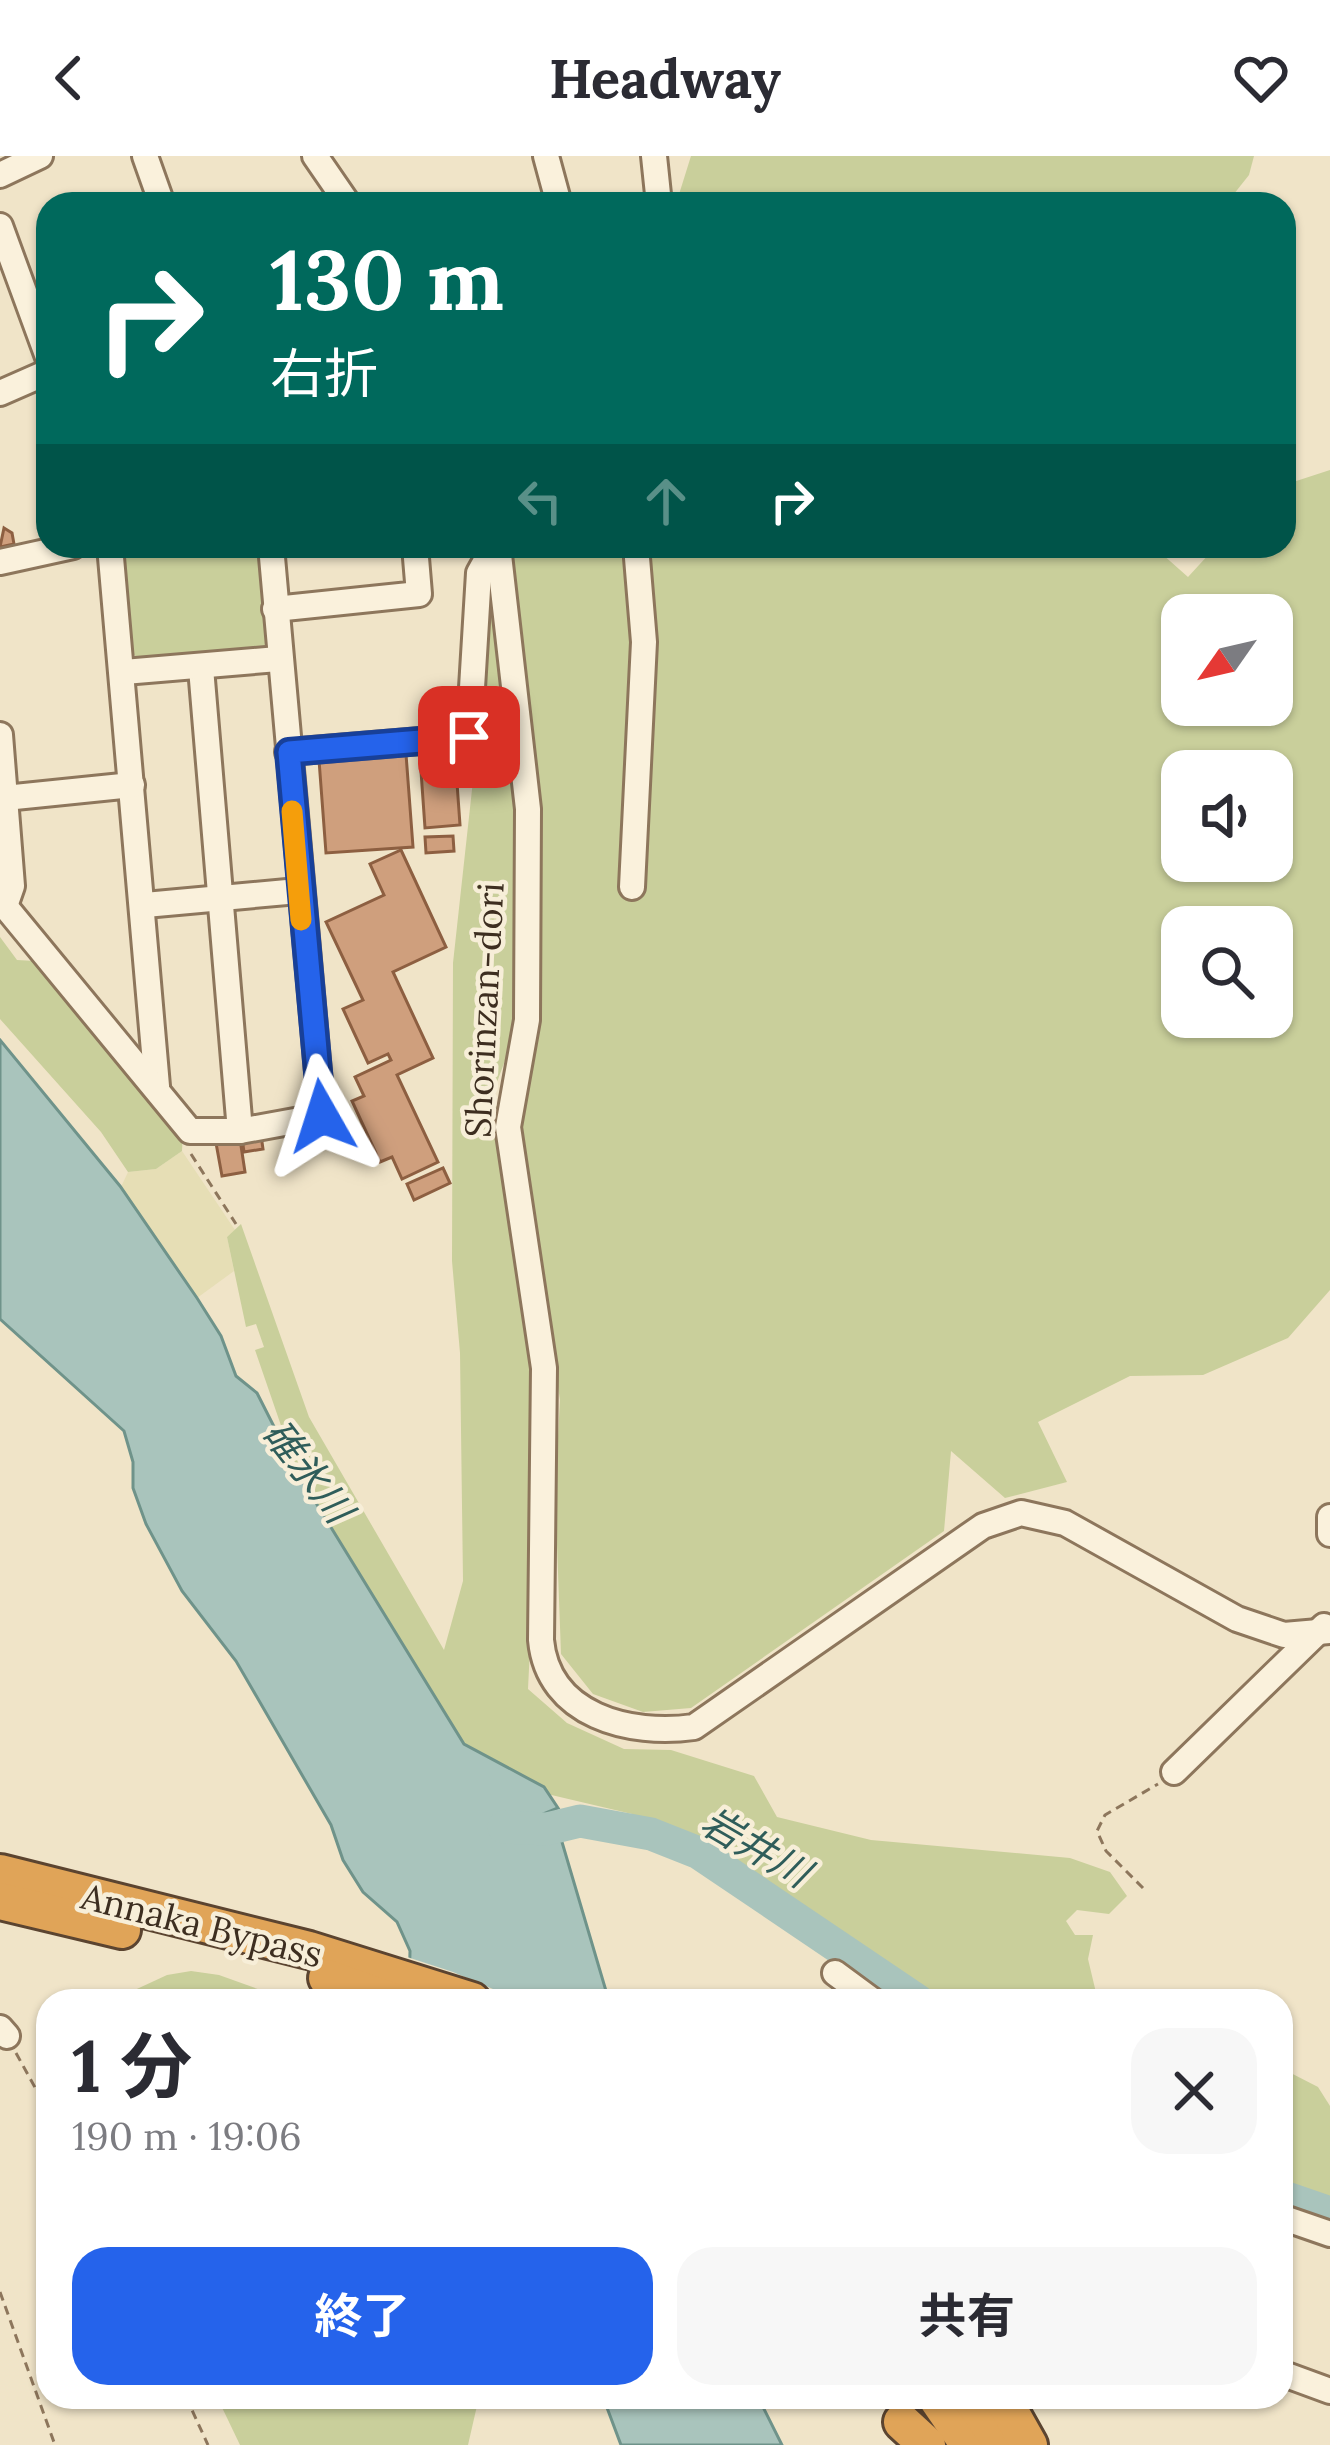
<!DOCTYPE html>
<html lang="ja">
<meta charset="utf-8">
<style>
body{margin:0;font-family:Lora,"Noto Sans JP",serif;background:#f7f7f7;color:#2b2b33;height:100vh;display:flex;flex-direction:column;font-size:45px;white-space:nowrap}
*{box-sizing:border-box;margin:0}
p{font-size:39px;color:#7c7c81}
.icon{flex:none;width:66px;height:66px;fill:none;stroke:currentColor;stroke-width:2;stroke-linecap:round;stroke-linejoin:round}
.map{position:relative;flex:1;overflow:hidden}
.sheet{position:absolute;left:36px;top:1833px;width:1257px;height:420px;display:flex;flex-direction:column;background:#fff;border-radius:36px;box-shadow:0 3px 9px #0004}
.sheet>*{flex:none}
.banner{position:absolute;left:36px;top:36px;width:1260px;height:366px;border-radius:36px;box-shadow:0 3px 9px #0004;background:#00695c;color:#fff;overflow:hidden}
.needle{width:78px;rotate:236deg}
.fabs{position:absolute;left:1161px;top:438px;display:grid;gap:24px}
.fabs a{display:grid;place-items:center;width:132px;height:132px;border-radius:24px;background:#fff;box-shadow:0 3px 9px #0004;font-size:60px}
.pin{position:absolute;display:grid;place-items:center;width:102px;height:102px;color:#fff;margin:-51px;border-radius:24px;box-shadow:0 6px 18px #0006}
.me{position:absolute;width:132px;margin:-66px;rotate:354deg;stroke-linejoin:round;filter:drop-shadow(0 0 9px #0008)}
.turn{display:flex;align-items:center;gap:42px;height:252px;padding:0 36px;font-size:54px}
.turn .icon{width:156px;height:156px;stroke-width:2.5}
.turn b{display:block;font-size:84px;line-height:102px}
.lanes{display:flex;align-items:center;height:114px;padding:0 36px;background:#0003;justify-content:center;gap:60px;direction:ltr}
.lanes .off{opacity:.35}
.round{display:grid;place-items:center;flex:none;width:126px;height:126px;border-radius:36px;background:#f7f7f7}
.summary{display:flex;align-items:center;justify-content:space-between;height:204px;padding:0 36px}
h1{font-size:72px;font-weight:700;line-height:90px}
.cta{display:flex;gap:24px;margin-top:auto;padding:24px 36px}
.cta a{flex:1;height:138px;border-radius:36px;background:#2563eb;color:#fff;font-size:48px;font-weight:700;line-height:138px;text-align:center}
.cta a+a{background:#f7f7f7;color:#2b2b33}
header{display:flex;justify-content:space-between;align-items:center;height:156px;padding:0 36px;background:#fff;font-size:54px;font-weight:700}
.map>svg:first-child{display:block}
.farmland{fill:#e6deb5}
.green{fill:#c9cf9b;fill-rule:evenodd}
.water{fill:#a9c4bc;stroke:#6f938a;stroke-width:3}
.pier{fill:#f0e4c8}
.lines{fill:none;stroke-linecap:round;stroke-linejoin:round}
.river{stroke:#a9c4bc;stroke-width:33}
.building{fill:#cf9f7d;stroke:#8d5f41;stroke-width:3}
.minor-casing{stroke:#8d765c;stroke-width:30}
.highway-casing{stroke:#5b4430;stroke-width:42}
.path{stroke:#8d765c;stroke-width:3;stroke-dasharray:9 6;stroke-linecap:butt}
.minor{stroke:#faf1dc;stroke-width:24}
.highway{stroke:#e0a458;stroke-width:36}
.route-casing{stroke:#184099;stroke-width:30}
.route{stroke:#2563eb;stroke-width:21}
.slow{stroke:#f59e0b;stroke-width:21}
.labels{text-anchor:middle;stroke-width:9;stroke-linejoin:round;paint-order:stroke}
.street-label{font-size:36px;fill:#3d2e20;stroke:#f7eed8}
.water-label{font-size:39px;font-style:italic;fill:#2f5d5a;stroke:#f7eed8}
</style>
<header><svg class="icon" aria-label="back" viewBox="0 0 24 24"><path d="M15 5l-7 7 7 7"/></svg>Headway<svg class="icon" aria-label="heart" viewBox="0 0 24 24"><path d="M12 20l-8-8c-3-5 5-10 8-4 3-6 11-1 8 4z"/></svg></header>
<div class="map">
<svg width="1330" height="2289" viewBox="0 0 1330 2289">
<rect width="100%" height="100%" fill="#f0e4c8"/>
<!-- farmland -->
<polygon class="farmland" points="182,995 235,1074 227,1081 234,1115 197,1142 121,1031 128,1016 156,1013"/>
<!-- green -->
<g class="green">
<polygon points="691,0 1254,0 1249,19 1226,48 676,48"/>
<path d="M1330,314V1134L1288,1182L1203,1219L1130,1220L1038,1266L1067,1326L1005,1342L951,1295L944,1375L691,1552L643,1556L593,1538L561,1498L555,1334L560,1244L520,974L537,657L511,390H1153L1188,421L1210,397L1207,390H1284V329ZM1182,459H1272V549H1182ZM1182,615H1272V705H1182ZM1182,771H1272V861H1182Z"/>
<polygon points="145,390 263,390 268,485 262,492 142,504 131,497 122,404"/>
<polygon points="494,423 517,641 515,878 494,934 535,1215 538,1329 528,1533 567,1567 624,1593 671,1594 754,1620 777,1661 871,1684 1070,1702 1110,1716 1127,1740 1109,1758 1077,1754 1066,1765 1075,1779 1093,1779 1088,1803 1098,1845 938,1845 723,1699 632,1658 526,1633 464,1589 297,1316 255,1194 264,1191 256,1168 246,1171 227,1081 241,1068 309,1261 444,1494 463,1425 460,1197 452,1105 453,807 477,588 484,431"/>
<polygon points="0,781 17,804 35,805 183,975 182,995 156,1013 128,1016 101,976 0,863"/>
<polygon points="191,1815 219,1819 291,1845 111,1845 167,1819"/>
<polygon points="1281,1912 1318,1931 1330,1950 1330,2042 1281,2023"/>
<polygon points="217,2241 479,2241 468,2289 240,2289"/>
</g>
<!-- water -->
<g class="water">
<polygon points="0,884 120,1030 197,1142 221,1180 236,1220 257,1237 297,1316 464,1588 544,1631 558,1652 538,1660 562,1686 609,1845 417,1845 409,1834 410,1795 397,1766 363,1736 343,1704 331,1669 236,1505 182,1435 146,1368 133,1332 133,1306 124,1275 0,1163"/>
<polygon points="603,2241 758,2241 782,2289 621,2289"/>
</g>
<!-- pier -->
<polygon class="pier" points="404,1800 453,1816 521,1845 410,1845 403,1835"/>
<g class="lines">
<!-- river -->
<g class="river">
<polyline points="504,1671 547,1673 580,1665 651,1678 699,1697 918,1845"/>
<polyline points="1281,2040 1330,2057"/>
</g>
</g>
<!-- building -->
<g class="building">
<polygon points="4,372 12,377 14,388 0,391"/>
<polygon points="406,598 413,691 326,697 319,604"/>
<polygon points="455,599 460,669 425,672 420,601"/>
<polygon points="453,680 454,695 426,697 425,681"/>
<polygon points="401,694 446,791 393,816 433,902 397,919 438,1006 402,1023 392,1001 380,1006 352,945 364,940 355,921 391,904 388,898 368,907 343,853 363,844 326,766 384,739 370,708"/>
<polygon points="261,979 263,993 244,996 242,982"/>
<polygon points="240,983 245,1016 222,1020 216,987"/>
<polygon points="443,1012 450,1027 414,1044 407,1028"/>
</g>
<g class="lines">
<defs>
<g id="minor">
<polyline points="145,0 162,48"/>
<polyline points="315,0 348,48"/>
<polyline points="546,0 559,48"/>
<polyline points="654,0 659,48"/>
<polyline points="0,19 40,0"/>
<polyline points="0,70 48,201"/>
<polyline points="0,237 48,216"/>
<polyline points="110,390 157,930"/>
<path d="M498,390L528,653L527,864L508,971L544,1212L541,1484C548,1560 630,1580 694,1571L983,1370L1021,1357L1065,1367L1237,1463L1284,1479L1330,1475"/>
<polyline points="0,406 73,390"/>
<polyline points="275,453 419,438 415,390"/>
<polyline points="201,512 240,975"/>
<polyline points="124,516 278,503"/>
<polyline points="0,579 12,730 5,750"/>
<polyline points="288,596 469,581 479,417 494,390"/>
<polyline points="5,642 132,629"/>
<polyline points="632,731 644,486 636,390"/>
<polyline points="0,744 190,975 240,975 322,960 271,390"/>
<polyline points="145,749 298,735"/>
<polyline points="1330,1361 1330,1378"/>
<polyline points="1174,1616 1324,1470"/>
<polyline points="835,1817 873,1845"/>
<polyline points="0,1872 7,1880"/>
<polyline points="1281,2061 1330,2078"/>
<polyline points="1281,2217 1330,2235"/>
</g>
<g id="highway">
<polyline points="0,1717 309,1794 472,1845"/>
<polyline points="0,1745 122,1774"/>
<polyline points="327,1822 392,1845"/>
<polyline points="936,2241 969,2289"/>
<polyline points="970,2241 1003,2289"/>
<polyline points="1002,2241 1029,2289"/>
<polyline points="902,2266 927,2289"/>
</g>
</defs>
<!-- minor casing -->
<use href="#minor" class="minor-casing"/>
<!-- highway casing -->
<use href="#highway" class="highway-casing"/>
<!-- path -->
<g class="path">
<polyline points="191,998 236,1068"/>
<polyline points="1143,1732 1106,1695 1097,1675 1105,1659 1158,1628"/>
<polyline points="16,1897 48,1955"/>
<polyline points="0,2136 55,2289"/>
<polyline points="186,2241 208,2289"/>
<polyline points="875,2241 884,2248"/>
</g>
<!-- minor -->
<use href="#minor" class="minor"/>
<!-- highway -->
<use href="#highway" class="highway"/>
</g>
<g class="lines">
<defs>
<polyline id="route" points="322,960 289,596 469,581"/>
</defs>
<!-- route casing -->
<use href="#route" class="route-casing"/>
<!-- route -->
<use href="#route" class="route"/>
<!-- slow -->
<polyline class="slow" points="292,655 301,764"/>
</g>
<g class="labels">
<!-- street labels -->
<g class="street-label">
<text transform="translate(484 854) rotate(-87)" y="13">Shorinzan-dori</text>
<text transform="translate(202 1769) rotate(14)" y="13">Annaka Bypass</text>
</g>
<!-- water labels -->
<g class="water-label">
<text transform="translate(308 1315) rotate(52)" y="14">碓氷川</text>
<text transform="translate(756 1691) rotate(30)" y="14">岩井川</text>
</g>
</g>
</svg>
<div class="fabs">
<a><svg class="needle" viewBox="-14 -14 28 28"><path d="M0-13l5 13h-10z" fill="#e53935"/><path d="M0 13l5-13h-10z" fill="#7c7c81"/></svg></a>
<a><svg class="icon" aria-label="sound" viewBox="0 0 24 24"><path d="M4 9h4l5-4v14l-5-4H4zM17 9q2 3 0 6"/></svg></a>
<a><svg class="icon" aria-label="search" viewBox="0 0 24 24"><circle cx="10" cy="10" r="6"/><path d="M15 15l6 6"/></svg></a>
</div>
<div class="pin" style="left:469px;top:581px;background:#d93025"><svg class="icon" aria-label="arrive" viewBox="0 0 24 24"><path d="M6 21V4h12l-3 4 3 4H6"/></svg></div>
<svg class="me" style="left:322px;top:960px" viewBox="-20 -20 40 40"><path d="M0-17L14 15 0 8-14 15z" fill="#2563eb" stroke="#fff" stroke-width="4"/></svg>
<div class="banner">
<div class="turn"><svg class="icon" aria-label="right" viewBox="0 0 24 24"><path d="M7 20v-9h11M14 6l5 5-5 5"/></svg><div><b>130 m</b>右折</div></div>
<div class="lanes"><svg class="icon off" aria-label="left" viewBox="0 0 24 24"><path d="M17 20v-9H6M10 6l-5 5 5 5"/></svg><svg class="icon off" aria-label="ahead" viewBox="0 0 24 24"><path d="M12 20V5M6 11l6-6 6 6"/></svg><svg class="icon" aria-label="right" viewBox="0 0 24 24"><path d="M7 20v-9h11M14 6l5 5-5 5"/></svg></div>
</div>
<section class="sheet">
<div class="summary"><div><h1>1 分</h1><p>190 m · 19:06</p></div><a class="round"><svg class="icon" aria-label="close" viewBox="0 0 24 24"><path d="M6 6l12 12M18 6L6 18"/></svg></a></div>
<div class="cta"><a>終了</a><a>共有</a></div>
</section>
</div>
